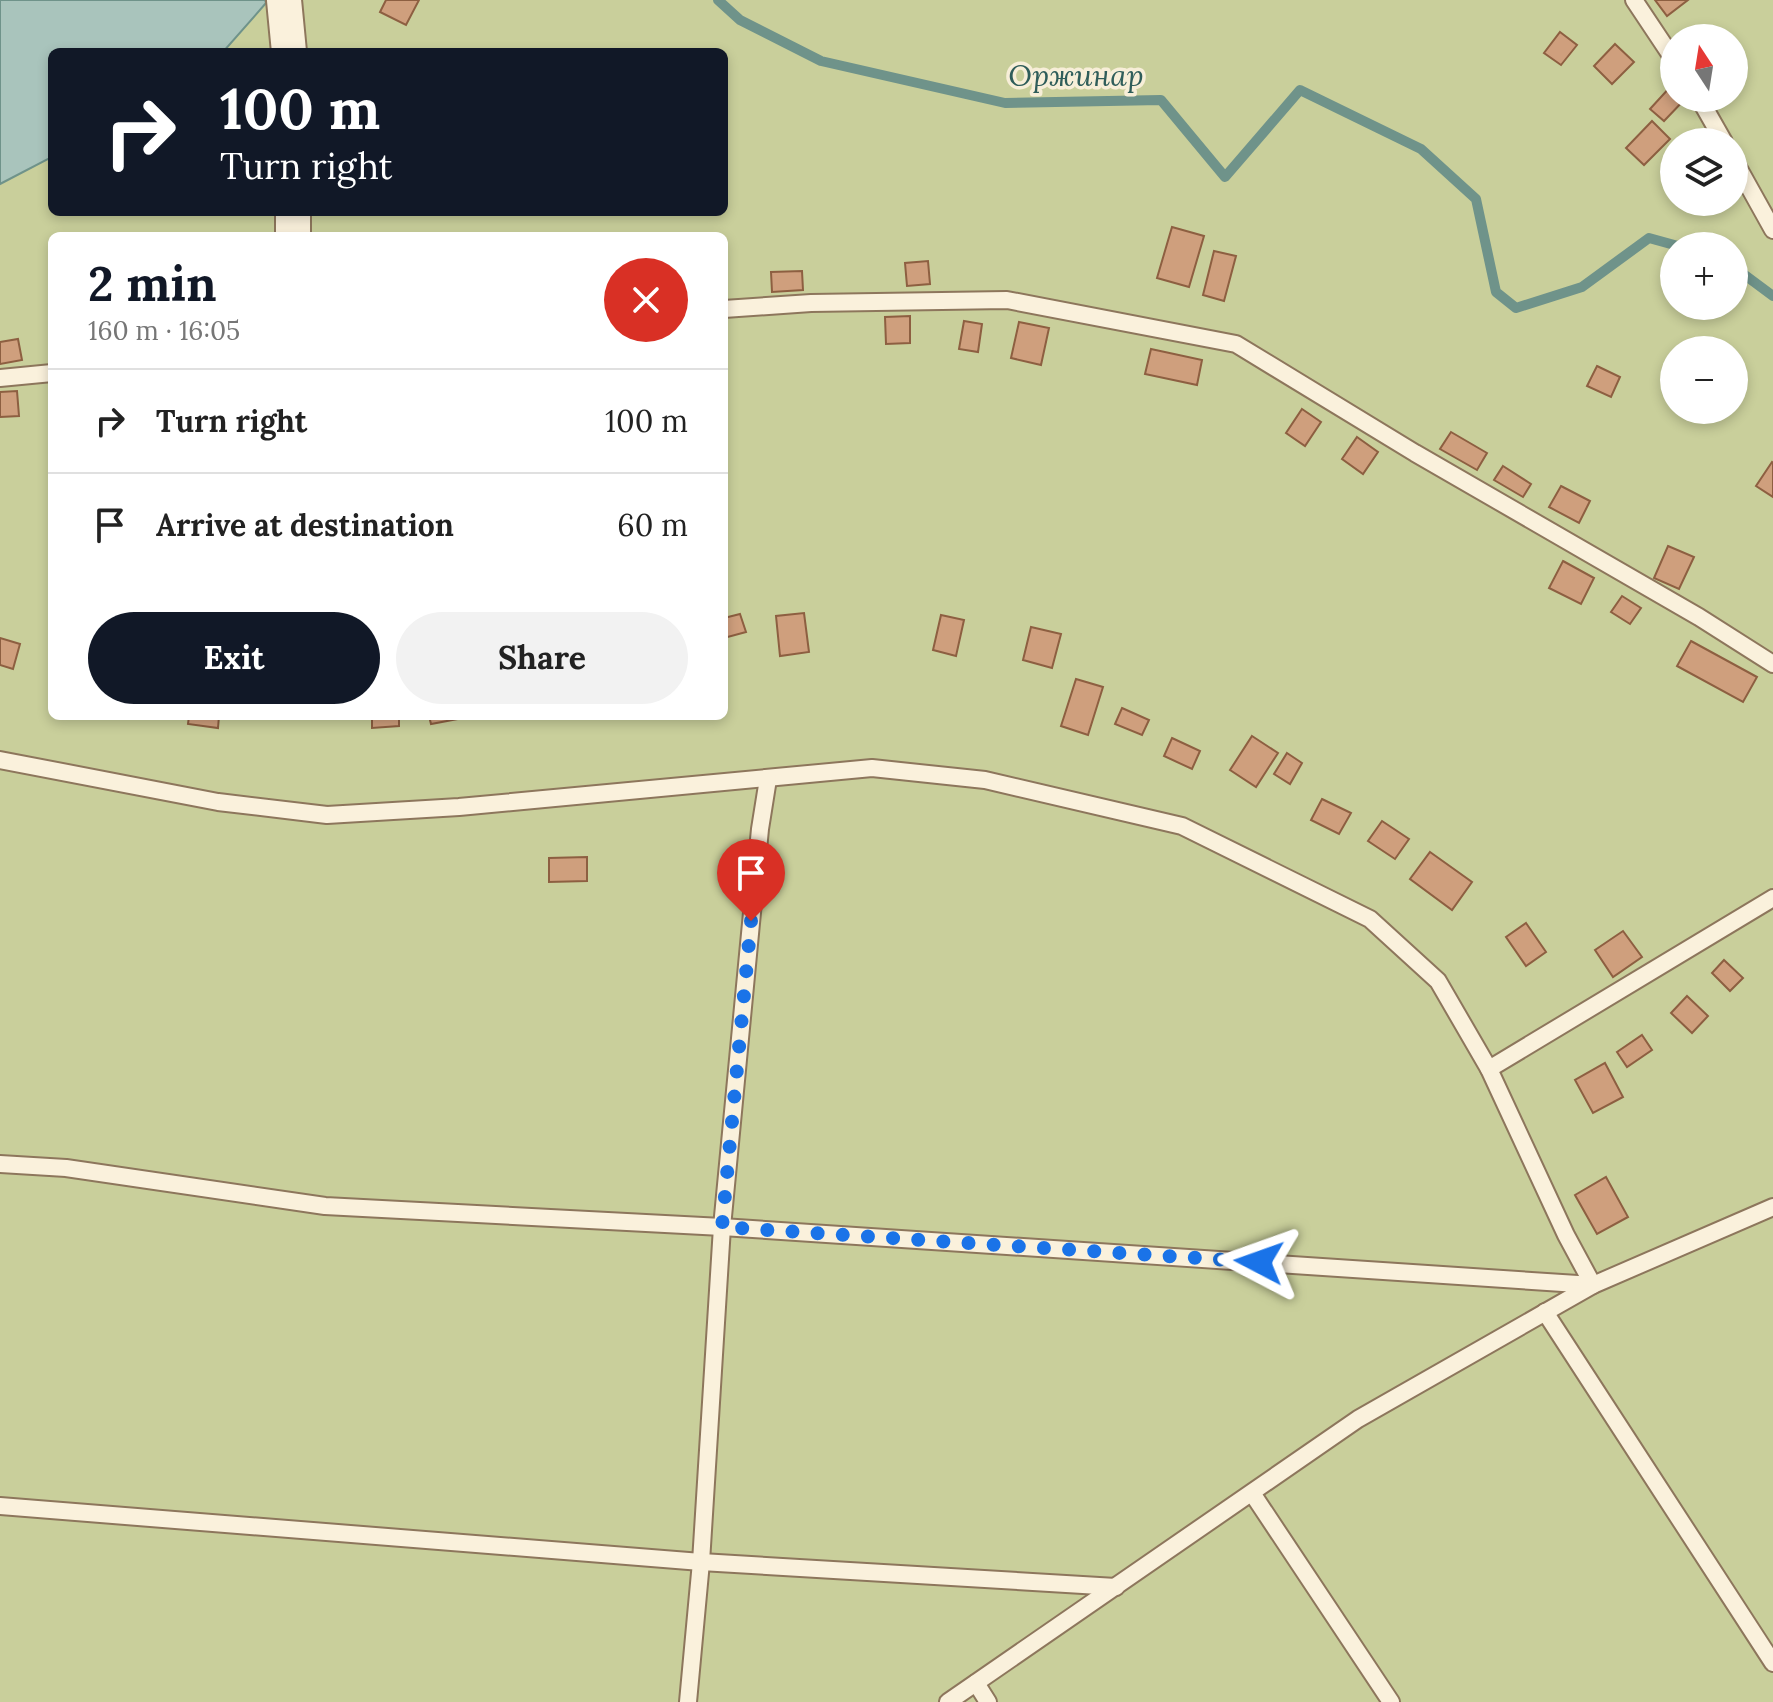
<!DOCTYPE html>
<meta charset="utf-8">
<style>
body{margin:0;font-family:Lora,serif;background:#f2f2f2;color:#222;height:100vh;display:flex;flex-direction:column;font-size:30px;white-space:nowrap}
*{box-sizing:border-box;margin:0}
p{font-size:26px;color:#767676}
.icon{flex:none;width:44px;height:44px;fill:none;stroke:currentColor;stroke-width:2;stroke-linecap:round;stroke-linejoin:round}
.map{position:relative;flex:1;overflow:hidden}
.side{position:absolute;left:48px;top:232px;width:680px;height:488px;display:flex;flex-direction:column;background:#fff;border-radius:12px;box-shadow:0 4px 12px #0003}
.side>*{flex:none}
.banner{position:absolute;left:48px;top:48px;width:680px;height:168px;border-radius:12px;box-shadow:0 4px 12px #0003;background:#111827;color:#fff;overflow:hidden}
.needle{width:52px;rotate:348deg}
.buttons{position:absolute;left:1660px;top:24px;display:grid;gap:16px}
.buttons a{display:grid;place-items:center;width:88px;height:88px;border-radius:50%;background:#fff;box-shadow:0 4px 12px #0003;font-size:40px}
.pin{position:absolute;display:grid;place-items:center;width:68px;height:68px;color:#fff;margin:-82px -34px;border-radius:50% 50% 50% 0;rotate:-45deg;box-shadow:0 0 8px #0007}
.pin .icon{rotate:45deg}
.me{position:absolute;width:88px;margin:-44px;rotate:274deg;stroke-linejoin:round;filter:drop-shadow(0 0 6px #0008)}
.turn{display:flex;align-items:center;gap:28px;height:168px;padding:0 40px;font-size:36px}
.turn .icon{width:104px;height:104px;stroke-width:2.5}
.turn b{display:block;font-size:56px;line-height:68px}
.round{display:grid;place-items:center;flex:none;width:84px;height:84px;border-radius:42px;background:#f2f2f2}
.head{display:flex;align-items:center;justify-content:space-between;height:136px;padding:0 40px}
h1{font-size:48px;font-weight:800;line-height:60px;color:#111827}
.button{display:flex;gap:16px;margin-top:auto;padding:16px 40px}
.button a{flex:1;height:92px;border-radius:48px;background:#111827;color:#fff;font-size:32px;font-weight:800;line-height:92px;text-align:center}
.button a+a{background:#f2f2f2;color:#222}
ul{padding:0;list-style:none}
li{display:flex;align-items:center;gap:24px;height:104px;padding:0 40px;border-top:2px solid #e0e0e0}
li div{flex:1}
li b{display:block;font-size:30px}
li em{font-style:normal}
.map>svg:first-child{display:block}
.green{fill:#c9cf9b;fill-rule:evenodd}
.water{fill:#a9c4bc;stroke:#6f938a;stroke-width:2}
.lines{fill:none;stroke-linecap:round;stroke-linejoin:round}
.stream{stroke:#6f938a;stroke-width:10}
.building{fill:#cf9f7d;stroke:#8d5f41;stroke-width:2}
.lane-casing{stroke:#8d765c;stroke-width:20}
.street-casing{stroke:#8d765c;stroke-width:38}
.lane{stroke:#faf1dc;stroke-width:16}
.street{stroke:#faf1dc;stroke-width:34}
.route{stroke:#1a73e8;stroke-width:14;stroke-dasharray:0 25.2}
.labels{text-anchor:middle;stroke-width:7;stroke-linejoin:round;paint-order:stroke}
.water-label{font-size:30px;font-style:italic;fill:#2f5d5a;stroke:#f7eed8}
</style>
<div class="map">
<svg width="1773" height="1702" viewBox="0 0 1773 1702">
<rect width="100%" height="100%" fill="#f0e4c8"/>
<!-- green -->
<path class="green" d="M0,0H1773V1702H0ZM1674,38H1734V98H1674ZM52,52H724V212H52ZM1674,142H1734V202H1674ZM52,236H724V716H52ZM1674,246H1734V306H1674ZM1674,350H1734V410H1674Z"/>
<!-- water -->
<polygon class="water" points="0,0 265,0 266,3 223,52 52,52 52,157 0,184"/>
<g class="lines">
<!-- stream -->
<g class="stream">
<polyline points="718,0 740,20 821,61 1005,103 1161,100 1225,177 1300,90 1421,149 1476,199 1496,292 1516,308 1582,287 1649,238 1678,246"/>
<polyline points="1734,267 1773,296"/>
</g>
</g>
<!-- building -->
<g class="building">
<polygon points="386,0 419,0 406,25 380,12"/>
<polygon points="1655,0 1688,0 1667,16"/>
<polygon points="1560,32 1577,45 1561,65 1544,53"/>
<polygon points="1615,44 1634,62 1612,84 1594,66"/>
<polygon points="1672,85 1674,87 1674,98 1686,98 1664,121 1650,109"/>
<polygon points="1652,121 1670,139 1644,165 1626,148"/>
<polygon points="1172,227 1204,236 1189,287 1157,278"/>
<polygon points="1214,251 1236,256 1224,301 1203,295"/>
<polygon points="928,261 930,284 907,286 905,263"/>
<polygon points="802,271 803,290 772,292 771,272"/>
<polygon points="910,316 910,343 886,344 885,317"/>
<polygon points="964,321 982,324 978,352 959,349"/>
<polygon points="1019,322 1049,328 1041,365 1011,358"/>
<polygon points="18,339 22,360 0,364 0,342"/>
<polygon points="1151,349 1202,360 1197,385 1145,374"/>
<polygon points="1597,366 1620,377 1611,397 1587,386"/>
<polygon points="17,391 19,416 0,417 0,392"/>
<polygon points="1302,409 1321,422 1305,446 1286,433"/>
<polygon points="1451,432 1487,453 1477,470 1440,449"/>
<polygon points="1357,437 1378,452 1363,474 1342,459"/>
<polygon points="1772,462 1773,463 1773,497 1756,486"/>
<polygon points="1503,466 1531,484 1523,497 1494,480"/>
<polygon points="1561,486 1590,501 1579,523 1549,507"/>
<polygon points="1668,546 1694,557 1679,589 1654,578"/>
<polygon points="1563,561 1594,578 1581,604 1549,588"/>
<polygon points="1622,596 1641,608 1630,624 1611,612"/>
<polygon points="804,613 809,652 780,656 776,616"/>
<polygon points="740,614 746,632 724,638 724,618"/>
<polygon points="941,615 964,620 956,656 933,650"/>
<polygon points="1031,627 1061,634 1052,668 1023,660"/>
<polygon points="0,638 20,644 13,669 0,665"/>
<polygon points="1691,641 1757,677 1743,702 1677,666"/>
<polygon points="1076,679 1103,687 1088,735 1061,726"/>
<polygon points="1122,708 1149,720 1142,735 1115,724"/>
<polygon points="189,716 219,716 218,728 188,724"/>
<polygon points="372,716 399,716 399,726 372,728"/>
<polygon points="429,716 462,716 463,718 431,724"/>
<polygon points="1252,736 1278,753 1256,787 1230,770"/>
<polygon points="1172,738 1200,751 1192,769 1164,756"/>
<polygon points="1287,753 1302,763 1290,784 1274,774"/>
<polygon points="1322,799 1351,813 1339,834 1311,820"/>
<polygon points="1382,821 1409,839 1395,859 1368,841"/>
<polygon points="1430,852 1472,882 1452,910 1410,879"/>
<polygon points="587,857 587,881 549,882 549,858"/>
<polygon points="1526,923 1546,952 1526,966 1506,937"/>
<polygon points="1623,931 1642,957 1613,977 1595,950"/>
<polygon points="1724,960 1743,978 1730,991 1712,973"/>
<polygon points="1687,996 1708,1016 1692,1033 1671,1013"/>
<polygon points="1642,1035 1652,1050 1627,1067 1617,1052"/>
<polygon points="1605,1063 1623,1097 1593,1113 1575,1080"/>
<polygon points="1606,1177 1628,1217 1597,1234 1575,1195"/>
</g>
<g class="lines">
<defs>
<g id="lane">
<polyline points="1634,0 1674,60"/>
<polyline points="1699,98 1724,142"/>
<polyline points="1734,160 1773,230"/>
<polyline points="724,309 811,303 1007,300 1236,344 1415,453 1699,617 1773,664"/>
<polyline points="0,378 52,373"/>
<polyline points="0,760 218,802 327,815 459,807 872,768 985,780 1182,826 1370,919 1438,981 1489,1069"/>
<polyline points="0,1164 66,1168 325,1206 722,1227 1593,1285 1773,1207"/>
<polyline points="1545,1312 1773,1663"/>
<polyline points="1252,1493 1391,1702"/>
<polyline points="0,1506 701,1562 1116,1587"/>
<polyline points="976,1683 988,1702"/>
<polyline points="688,1702 701,1562 722,1227 760,829 768,779"/>
<polyline points="948,1702 1358,1419 1593,1285 1566,1235 1489,1069 1773,898"/>
</g>
<g id="street">
<polyline points="284,0 289,52"/>
<polyline points="293,236 293,212"/>
</g>
</defs>
<!-- lane casing -->
<use href="#lane" class="lane-casing"/>
<!-- street casing -->
<use href="#street" class="street-casing"/>
<!-- lane -->
<use href="#lane" class="lane"/>
<!-- street -->
<use href="#street" class="street"/>
</g>
<g class="lines">
<!-- route -->
<polyline class="route" points="751,921 722,1227 1259,1262"/>
</g>
<g class="labels">
<!-- water labels -->
<g class="water-label">
<text x="1076" y="86">Оржинар</text>
</g>
</g>
</svg>
<div class="buttons">
<a><svg class="needle" viewBox="-14 -14 28 28"><path d="M0-13l5 13h-10z" fill="#e53935"/><path d="M0 13l5-13h-10z" fill="#767676"/></svg></a>
<a><svg class="icon" aria-label="layers" viewBox="0 0 24 24"><path d="M12 4l9 5-9 5-9-5zM3 14l9 5 9-5"/></svg></a>
<a>+</a>
<a>−</a>
</div>
<div class="pin" style="left:751px;top:921px;background:#d93025"><svg class="icon" aria-label="arrive" viewBox="0 0 24 24"><path d="M6 21V4h12l-3 4 3 4H6"/></svg></div>
<svg class="me" style="left:1259px;top:1262px" viewBox="-20 -20 40 40"><path d="M0-17L14 15 0 8-14 15z" fill="#1a73e8" stroke="#fff" stroke-width="4"/></svg>
<div class="banner">
<div class="turn"><svg class="icon" aria-label="right" viewBox="0 0 24 24"><path d="M7 20v-9h11M14 6l5 5-5 5"/></svg><div><b>100 m</b>Turn right</div></div>
</div>
<section class="side">
<div class="head"><div><h1>2 min</h1><p>160 m · 16:05</p></div><a class="round" style="background:#d93025;color:#fff"><svg class="icon" aria-label="close" viewBox="0 0 24 24"><path d="M6 6l12 12M18 6L6 18"/></svg></a></div>
<ul>
<li><svg class="icon" aria-label="right" viewBox="0 0 24 24"><path d="M7 20v-9h11M14 6l5 5-5 5"/></svg><div><b>Turn right</b></div><em>100 m</em></li>
<li><svg class="icon" aria-label="arrive" viewBox="0 0 24 24"><path d="M6 21V4h12l-3 4 3 4H6"/></svg><div><b>Arrive at destination</b></div><em>60 m</em></li>
</ul>
<div class="button"><a>Exit</a><a>Share</a></div>
</section>
</div>
